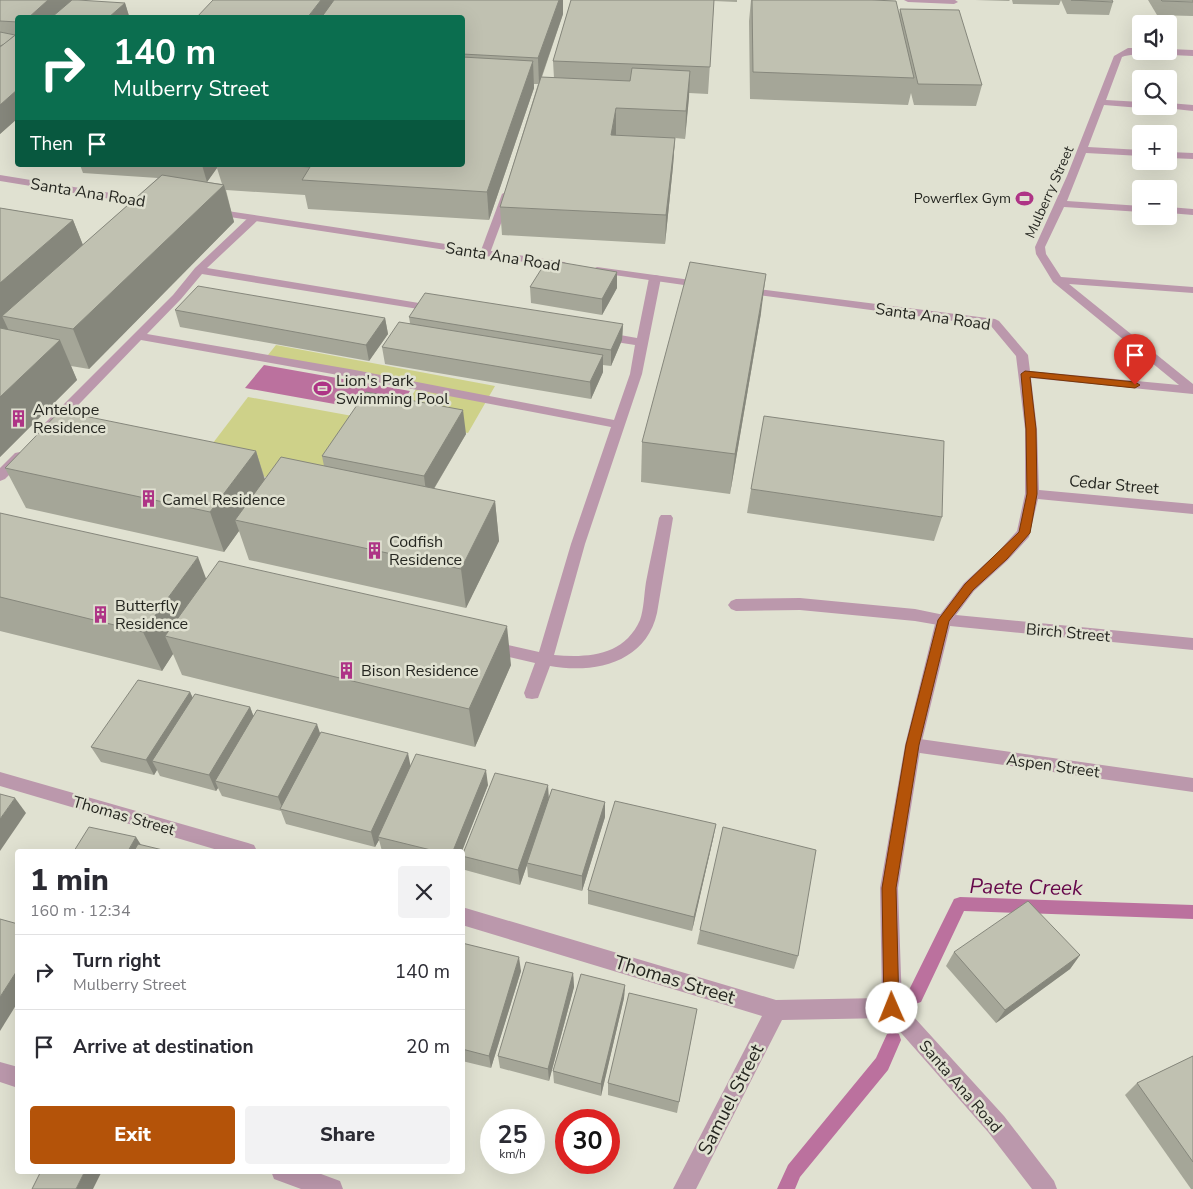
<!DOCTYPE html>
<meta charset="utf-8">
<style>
body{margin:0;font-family:"Nunito Sans",sans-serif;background:#f2f2f3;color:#2b2b33;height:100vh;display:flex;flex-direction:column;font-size:19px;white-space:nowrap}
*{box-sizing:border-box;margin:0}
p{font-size:16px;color:#7c7c81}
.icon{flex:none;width:28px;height:28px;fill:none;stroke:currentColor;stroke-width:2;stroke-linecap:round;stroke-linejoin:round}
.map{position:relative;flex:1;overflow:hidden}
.panel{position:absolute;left:15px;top:849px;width:450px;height:325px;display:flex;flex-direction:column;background:#fff;border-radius:5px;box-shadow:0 5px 20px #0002}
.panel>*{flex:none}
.guide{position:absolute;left:15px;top:15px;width:450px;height:152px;border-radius:5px;box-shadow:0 5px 20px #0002;background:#0b6e4f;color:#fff;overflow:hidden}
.buttons{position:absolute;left:1132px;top:15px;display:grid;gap:10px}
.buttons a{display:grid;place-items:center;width:45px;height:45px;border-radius:5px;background:#fff;box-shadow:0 5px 20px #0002;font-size:25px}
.speed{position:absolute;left:480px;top:1109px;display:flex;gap:10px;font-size:25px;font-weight:700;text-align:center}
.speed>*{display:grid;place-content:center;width:65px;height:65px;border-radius:50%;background:#fff;box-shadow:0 5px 20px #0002;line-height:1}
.speed small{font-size:12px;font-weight:400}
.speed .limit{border:8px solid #d22;background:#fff;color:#111}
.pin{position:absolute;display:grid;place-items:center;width:42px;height:42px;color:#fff;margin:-51px -21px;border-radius:50% 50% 50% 0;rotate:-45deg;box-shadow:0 0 5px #0007}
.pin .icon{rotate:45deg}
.me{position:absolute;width:55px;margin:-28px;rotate:359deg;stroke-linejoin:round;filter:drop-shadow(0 0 4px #0008)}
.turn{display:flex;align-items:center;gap:18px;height:105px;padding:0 15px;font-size:22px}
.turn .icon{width:65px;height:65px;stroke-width:2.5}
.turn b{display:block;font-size:35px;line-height:42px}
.then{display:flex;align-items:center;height:48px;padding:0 15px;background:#0003;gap:10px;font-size:19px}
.round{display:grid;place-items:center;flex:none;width:52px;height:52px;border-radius:5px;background:#f2f2f3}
.head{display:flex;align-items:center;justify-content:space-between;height:85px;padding:0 15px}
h1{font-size:30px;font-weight:800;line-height:38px}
.cta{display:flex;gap:10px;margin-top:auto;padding:10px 15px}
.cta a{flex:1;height:58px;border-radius:5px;background:#b45309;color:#fff;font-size:20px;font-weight:800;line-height:58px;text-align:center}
.cta a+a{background:#f2f2f3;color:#2b2b33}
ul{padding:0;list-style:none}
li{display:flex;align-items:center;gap:15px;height:75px;padding:0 15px;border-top:1px solid #e1e1e2}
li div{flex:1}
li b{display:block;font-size:19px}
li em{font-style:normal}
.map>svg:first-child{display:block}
.green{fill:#ced189}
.water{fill:#bb719e}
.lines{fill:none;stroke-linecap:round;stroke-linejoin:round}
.stream{fill:#bb719e;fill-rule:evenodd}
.lane{fill:#bb98ac;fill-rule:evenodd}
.street{fill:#bb98ac;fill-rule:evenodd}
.wall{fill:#a5a698;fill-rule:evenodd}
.shaded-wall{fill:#86877c}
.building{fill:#c0c1b1;stroke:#86877c}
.route{fill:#b45309;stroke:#753606}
.labels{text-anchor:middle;stroke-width:5;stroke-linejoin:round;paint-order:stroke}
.far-street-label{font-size:14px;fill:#252620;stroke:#e0e1d1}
.far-poi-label{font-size:14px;fill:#252620;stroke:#e0e1d1;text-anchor:end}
.street-label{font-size:16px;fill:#252620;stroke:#e0e1d1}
.poi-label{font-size:16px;fill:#252620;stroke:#e0e1d1;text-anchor:start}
.near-street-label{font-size:19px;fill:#252620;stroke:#e0e1d1}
.near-water-label{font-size:21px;font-style:italic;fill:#65074a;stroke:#e0e1d1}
</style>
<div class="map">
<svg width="1193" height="1189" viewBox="0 0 1193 1189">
<rect width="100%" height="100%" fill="#e0e1d1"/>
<!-- green -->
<g class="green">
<polygon points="276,345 495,386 468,433 397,419 416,389 264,360"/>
<polygon points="248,397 358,417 314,486 197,464"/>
</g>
<!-- water -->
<polygon class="water" points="264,365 410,391 398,409 345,399 340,405 245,388"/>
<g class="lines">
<!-- stream -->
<g class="stream">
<polygon points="960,897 1193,905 1193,919 964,911 921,1002 915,1004 909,1002 907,996 909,990 954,899"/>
<polygon points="893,1032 899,1034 901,1040 888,1070 800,1177 795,1189 777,1189 788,1165 876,1058 887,1034"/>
</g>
<!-- lane -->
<g class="lane">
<polygon points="904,0 955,0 958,2 954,4 908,2"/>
<polygon points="507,191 512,194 490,253 489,255 481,255 480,253 502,194"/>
<path d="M254,215L259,218L258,220L207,268L437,306L443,309L437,312L202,274L181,299L147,334L355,370L614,420L630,374L635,345L603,340L597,336L603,332L637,338L649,278L655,275L659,276L661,278L642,374L585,544L554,655C588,658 624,656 640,620C644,609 644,594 646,582C650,561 655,539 659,518L661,515H671L673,518L657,613C646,663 594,674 550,666L538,698L532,699L526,698L524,693L535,663L491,653L485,651L483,647L485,643L491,641L539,652L571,544L611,427L355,378L141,340L55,429H45L44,426L45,423L173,295L195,268L250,216Z"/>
<polygon points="20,452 25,453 27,456 25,459 5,479 0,481 0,468 15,453"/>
<polygon points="800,598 915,609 949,616 952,620 949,624 944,626 915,621 800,610 736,611 731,609 728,605 731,601 736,599"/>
<polygon points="913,738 1193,778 1193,792 913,752 907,750 905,745 907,740"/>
</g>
<!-- street -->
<g class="street">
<path d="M1128,48H1141V51H1145C1139,56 1129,54 1122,57L1106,100L1141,102V106H1145L1141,108L1104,105L1088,147L1141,150V156L1086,153L1067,201L1141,206V212L1064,207L1045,247L1046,254L1061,277L1193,287V293L1069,284L1193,384V394L1031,378L1037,429L1039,490L1193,504V514L1038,499L1029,537L1008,560L974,591L956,615L1193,638V650L950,626L921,745L898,888L902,1004L1004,1116L1054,1181L1057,1189H1032L988,1132L888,1018L782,1020L696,1189H673L762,1016L462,925V907L776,1000L882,998L880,888L905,745L936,620L964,583L998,552L1017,531L1025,494V429L1016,356L991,326L743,293L737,290L743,287L995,319L999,321L1028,355L1030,371L1179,385L1053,282L1036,254L1035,247L1067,176L1114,56Z"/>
<polygon points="1169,49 1193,50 1193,56 1151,54 1147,51 1169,51"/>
<polygon points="1169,103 1193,105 1193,111 1166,108 1165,106 1169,106"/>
<polygon points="1169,152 1193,153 1193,159 1169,158"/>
<polygon points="0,175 154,200 159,203 154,206 0,181"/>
<polygon points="1169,207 1193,209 1193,215 1169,213"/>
<polygon points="214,209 564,262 570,265 564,268 210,214 209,212"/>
<polygon points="597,267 705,282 711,285 705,288 593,272 591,270"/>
<polygon points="0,772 248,843 254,845 257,851 221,851 0,786"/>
<polygon points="0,1062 18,1067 18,1088 0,1082"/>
<polygon points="271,1171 313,1171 340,1181 343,1189 301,1189 274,1179"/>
</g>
</g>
<!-- wall -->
<g class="wall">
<polygon points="0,0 125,3 129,16 18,18 18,118 0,134"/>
<path d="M213,0H563V14L542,77L554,78L553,61L571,0H737V2L714,1L708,94L689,93L685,139L675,138L673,166L665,244L502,235L500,207L538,84H534V88L489,220L308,209L305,195L226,190L234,222L89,369L71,366L77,380L0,457V208L73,220L83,245L158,178L83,173L80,165H462V18ZM217,168L222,184L207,182Z"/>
<polygon points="751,0 872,0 899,15 900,9 982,85 976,106 914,105 911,93 908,105 750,99 749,21"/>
<polygon points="975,0 1010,0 1009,1"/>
<polygon points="1012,0 1112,0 1113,2 1109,15 1067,14 1061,0 1059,5 1013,4"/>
<polygon points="1148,0 1193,0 1193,16 1157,15"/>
<polygon points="617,272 617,288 602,315 531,303 530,287"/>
<polygon points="175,310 385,318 388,334 369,361 180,327"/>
<polygon points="761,313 730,494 641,482 642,442"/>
<polygon points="409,317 623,324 622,340 611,366 603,365 603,372 591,399 385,364 382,347 410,323"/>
<polygon points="466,434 434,489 495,501 499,541 466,608 249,560 239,531 224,552 26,508 5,468 256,451 265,479 324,466 322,456"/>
<polygon points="751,489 942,517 934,541 747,513"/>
<polygon points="0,513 206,579 511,665 475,747 182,675 173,654 162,671 0,631"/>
<polygon points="190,692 193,698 250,707 253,715 320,733 411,766 488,785 462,851 382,851 379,840 375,847 286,824 281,811 222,796 218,788 216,791 160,776 157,770 154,775 101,762 91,747"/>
<polygon points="549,797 605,802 605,817 582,891 528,877 527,865 520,885 465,870 462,856"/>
<polygon points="716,824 713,839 692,931 588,904 588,890"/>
<polygon points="700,930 798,956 794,969 697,944"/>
<polygon points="462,943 521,971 491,1068 462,1061"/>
<polygon points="954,952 1080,955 1070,969 996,1023 946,966"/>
<polygon points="573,973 574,987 549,1081 500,1068 498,1056"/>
<polygon points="625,985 624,998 601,1096 554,1083 553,1071"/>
<polygon points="697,1009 677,1113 608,1095 608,1083"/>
<polygon points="1193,1056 1193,1189 1191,1189 1125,1095 1137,1083"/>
</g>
<!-- shaded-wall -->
<g class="shaded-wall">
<polygon points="48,0 77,0 58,18 28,18"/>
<polygon points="321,0 340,0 332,18 307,18"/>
<polygon points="559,0 563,0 563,14 539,84 538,58"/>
<polygon points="125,3 129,16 127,18 108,18"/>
<polygon points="533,61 534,88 489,220 487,192"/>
<polygon points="690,71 689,98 685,139 686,111"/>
<polygon points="18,89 18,118 0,134 0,105"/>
<polygon points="616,108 616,136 611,135"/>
<polygon points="675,138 673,166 665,244 666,215"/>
<polygon points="202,165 217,165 217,168 207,182"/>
<polygon points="224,185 234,222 89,369 73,329"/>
<polygon points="73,220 88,258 2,316 9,331 0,339 0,283"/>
<polygon points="617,272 617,288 602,315 602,299"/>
<polygon points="766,274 761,313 730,494 735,454"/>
<polygon points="385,318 388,334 369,361 366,345"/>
<polygon points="623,324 622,340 611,366 611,350"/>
<polygon points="60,340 77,380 0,457 0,397"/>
<polygon points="603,355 603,372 591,399 590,382"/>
<polygon points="463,410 466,434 427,500 424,476"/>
<polygon points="256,451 268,491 235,520 239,531 224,552 210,512"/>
<polygon points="495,501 499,541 466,608 461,569"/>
<polygon points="198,557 213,597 165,636 173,654 162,671 143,632"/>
<polygon points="507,626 511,665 475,747 469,709"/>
<polygon points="190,692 197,708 152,761 157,770 154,775 146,760"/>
<polygon points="250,707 256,723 215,781 218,788 216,791 209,775"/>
<polygon points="317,724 322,739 283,810 278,797"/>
<polygon points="408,753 411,768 378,837 379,840 375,847 371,832"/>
<polygon points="486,770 488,785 462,851 453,851"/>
<polygon points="548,785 549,800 527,863 527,865 520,885 518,870"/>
<polygon points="15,798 26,813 0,851 0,819"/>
<polygon points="605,802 605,817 582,891 582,876"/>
<polygon points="716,824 713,839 692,931 694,917"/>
<polygon points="136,837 145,851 128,851"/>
<polygon points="1080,955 1070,969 996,1023 1005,1010"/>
<polygon points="519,957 521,971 491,1068 489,1056"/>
<polygon points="18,969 18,1002 0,1031 0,997"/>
<polygon points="573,973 574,987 549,1081 548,1069"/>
<polygon points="625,985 624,998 601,1096 601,1084"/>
<polygon points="85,1171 102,1171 93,1189 76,1189"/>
</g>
<!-- building -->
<g class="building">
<polygon points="0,0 48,0 28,18 18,18 18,22 0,21"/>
<polygon points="72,0 78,0 125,3 108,18 52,17"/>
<polygon points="213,0 321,0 307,18 196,18"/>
<polygon points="334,0 559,0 538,58 462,54 462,18 321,18"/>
<polygon points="571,0 714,0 710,67 553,61"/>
<polygon points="752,0 872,0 896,1 914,78 753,72"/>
<polygon points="1071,0 1112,0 1113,2"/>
<polygon points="1161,0 1193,0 1193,2 1162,1"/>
<polygon points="900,9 959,10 982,85 918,84"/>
<polygon points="38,16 58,18 37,18"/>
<polygon points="0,32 15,35 5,44 0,46"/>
<polygon points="18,33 18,89 0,105 0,47"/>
<polygon points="462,57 533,61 487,192 302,180 310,167 275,165 462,165"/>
<polygon points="632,68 690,71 686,111 616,108 611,135 675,138 666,215 500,207 541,77 630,81"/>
<polygon points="162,175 224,185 73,329 2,316"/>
<polygon points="0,208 73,220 0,283"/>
<polygon points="547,260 617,272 602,299 530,287"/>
<polygon points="690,262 766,274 735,454 642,442"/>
<polygon points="198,286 385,318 366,345 175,310"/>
<polygon points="425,293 623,324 611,350 409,317"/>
<polygon points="399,322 603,355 590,382 382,347"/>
<polygon points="0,328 60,340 0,397"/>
<polygon points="366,392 463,410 424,476 322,456"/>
<polygon points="60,411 256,451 210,512 5,468"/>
<polygon points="764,416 944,441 942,517 751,489"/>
<polygon points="281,457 495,501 461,569 235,520"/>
<polygon points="0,513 198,557 143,632 0,597"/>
<polygon points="219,561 507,626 469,709 165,636"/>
<polygon points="138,680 190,692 146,760 91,747"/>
<polygon points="195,694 250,707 209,775 152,761"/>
<polygon points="257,710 317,724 278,797 215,781"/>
<polygon points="321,732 408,753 371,832 280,809"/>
<polygon points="416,754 486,770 453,851 435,851 378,837"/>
<polygon points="495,773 548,785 518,870 462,856"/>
<polygon points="552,789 605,802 582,876 527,863"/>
<polygon points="0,794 15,798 0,819"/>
<polygon points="615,801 716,824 694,917 588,890"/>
<polygon points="89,827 136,837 128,851 74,851"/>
<polygon points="723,827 816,850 798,956 700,930"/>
<polygon points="138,844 167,851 134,851"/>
<polygon points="1028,901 1080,955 1005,1010 954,952"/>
<polygon points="0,919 18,924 18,969 0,997"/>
<polygon points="462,943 519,957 489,1056 462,1049"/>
<polygon points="526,962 573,973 548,1069 498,1056"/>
<polygon points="581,974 625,985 601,1084 553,1071"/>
<polygon points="629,993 697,1009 679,1102 608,1083"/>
<polygon points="1193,1056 1193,1162 1137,1083"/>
<polygon points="41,1171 85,1171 76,1189 32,1189"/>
</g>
<!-- route -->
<polygon class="route" points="1025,371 1135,382 1140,385 1135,388 1030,377 1036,429 1037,494 1030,533 1007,559 973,590 949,621 919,745 896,888 899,1008 897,1013 892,1015 887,1013 884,1008 882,888 906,745 938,620 965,584 1019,532 1027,494 1026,429 1021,374"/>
<!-- icons -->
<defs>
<symbol id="stadium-bare" viewBox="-9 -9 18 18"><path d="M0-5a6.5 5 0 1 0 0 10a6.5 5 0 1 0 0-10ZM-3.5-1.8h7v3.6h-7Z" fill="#ae3486" stroke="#e0e1d1" stroke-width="2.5" paint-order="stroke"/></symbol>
<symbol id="building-bare" viewBox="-9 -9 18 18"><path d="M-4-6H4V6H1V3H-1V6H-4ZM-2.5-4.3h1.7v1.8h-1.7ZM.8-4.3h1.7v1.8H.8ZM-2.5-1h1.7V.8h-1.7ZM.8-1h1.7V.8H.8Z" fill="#ae3486" stroke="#e0e1d1" stroke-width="2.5" paint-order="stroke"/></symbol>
</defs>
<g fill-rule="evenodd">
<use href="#stadium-bare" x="1012" y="186" width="25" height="25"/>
<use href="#stadium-bare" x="310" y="376" width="25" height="25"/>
<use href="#building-bare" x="6" y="406" width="25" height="25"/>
<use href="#building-bare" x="136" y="486" width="25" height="25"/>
<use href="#building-bare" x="362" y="538" width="25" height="25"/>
<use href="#building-bare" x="88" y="602" width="25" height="25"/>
<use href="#building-bare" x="334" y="658" width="25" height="25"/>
</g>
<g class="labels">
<!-- far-street labels -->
<g class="far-street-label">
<text transform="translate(1049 192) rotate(-66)" y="5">Mulberry Street</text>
</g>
<!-- far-poi labels -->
<g class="far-poi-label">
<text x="1011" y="203">Powerflex Gym</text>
</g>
<!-- street labels -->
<g class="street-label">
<text transform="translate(88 192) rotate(9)" y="6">Santa Ana Road</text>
<text transform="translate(503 256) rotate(9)" y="6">Santa Ana Road</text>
<text transform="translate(933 316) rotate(8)" y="6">Santa Ana Road</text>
<text transform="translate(1114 484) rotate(5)" y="6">Cedar Street</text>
<text transform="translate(1068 632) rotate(5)" y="6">Birch Street</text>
<text transform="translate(1053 765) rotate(8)" y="6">Aspen Street</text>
<text transform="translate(124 815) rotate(16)" y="6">Thomas Street</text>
<text transform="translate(961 1086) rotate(49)" y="6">Santa Ana Road</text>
</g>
<!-- poi labels -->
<g class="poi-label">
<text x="336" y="386">Lion's Park<tspan x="336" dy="18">Swimming Pool</tspan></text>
<text x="33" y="415">Antelope<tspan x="33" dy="18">Residence</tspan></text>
<text x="162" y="505">Camel Residence</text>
<text x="389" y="547">Codfish<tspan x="389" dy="18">Residence</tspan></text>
<text x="115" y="611">Butterfly<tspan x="115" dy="18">Residence</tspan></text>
<text x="361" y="676">Bison Residence</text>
</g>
<!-- near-street labels -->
<g class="near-street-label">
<text transform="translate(675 979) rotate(17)" y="7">Thomas Street</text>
<text transform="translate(730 1099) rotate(-63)" y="7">Samuel Street</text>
</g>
<!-- near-water labels -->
<g class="near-water-label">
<text transform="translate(1026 887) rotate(1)" y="7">Paete Creek</text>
</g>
</g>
</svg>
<div class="buttons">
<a><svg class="icon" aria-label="sound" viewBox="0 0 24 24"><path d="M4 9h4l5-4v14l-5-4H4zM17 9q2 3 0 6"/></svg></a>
<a><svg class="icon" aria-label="search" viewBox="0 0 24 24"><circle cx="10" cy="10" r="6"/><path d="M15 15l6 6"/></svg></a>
<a>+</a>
<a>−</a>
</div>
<div class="speed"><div>25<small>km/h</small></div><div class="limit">30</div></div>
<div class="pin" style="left:1135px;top:385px;background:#d93025"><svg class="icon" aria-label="arrive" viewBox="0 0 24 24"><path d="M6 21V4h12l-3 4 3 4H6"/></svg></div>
<svg class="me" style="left:892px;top:1008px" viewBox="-20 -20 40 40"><circle r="19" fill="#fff"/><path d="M0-13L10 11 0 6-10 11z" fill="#b45309"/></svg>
<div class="guide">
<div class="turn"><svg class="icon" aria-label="right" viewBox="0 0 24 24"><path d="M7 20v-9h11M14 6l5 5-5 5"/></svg><div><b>140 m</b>Mulberry Street</div></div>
<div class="then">Then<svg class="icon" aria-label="arrive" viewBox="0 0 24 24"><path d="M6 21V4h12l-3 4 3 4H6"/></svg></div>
</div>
<section class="panel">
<div class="head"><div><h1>1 min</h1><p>160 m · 12:34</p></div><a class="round"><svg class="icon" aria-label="close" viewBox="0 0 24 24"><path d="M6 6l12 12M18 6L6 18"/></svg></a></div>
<ul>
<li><svg class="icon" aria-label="right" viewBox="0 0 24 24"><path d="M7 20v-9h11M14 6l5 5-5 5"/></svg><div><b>Turn right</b><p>Mulberry Street</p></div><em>140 m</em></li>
<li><svg class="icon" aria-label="arrive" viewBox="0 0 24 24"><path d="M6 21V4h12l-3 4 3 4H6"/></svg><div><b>Arrive at destination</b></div><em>20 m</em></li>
</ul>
<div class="cta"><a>Exit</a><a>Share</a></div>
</section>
</div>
